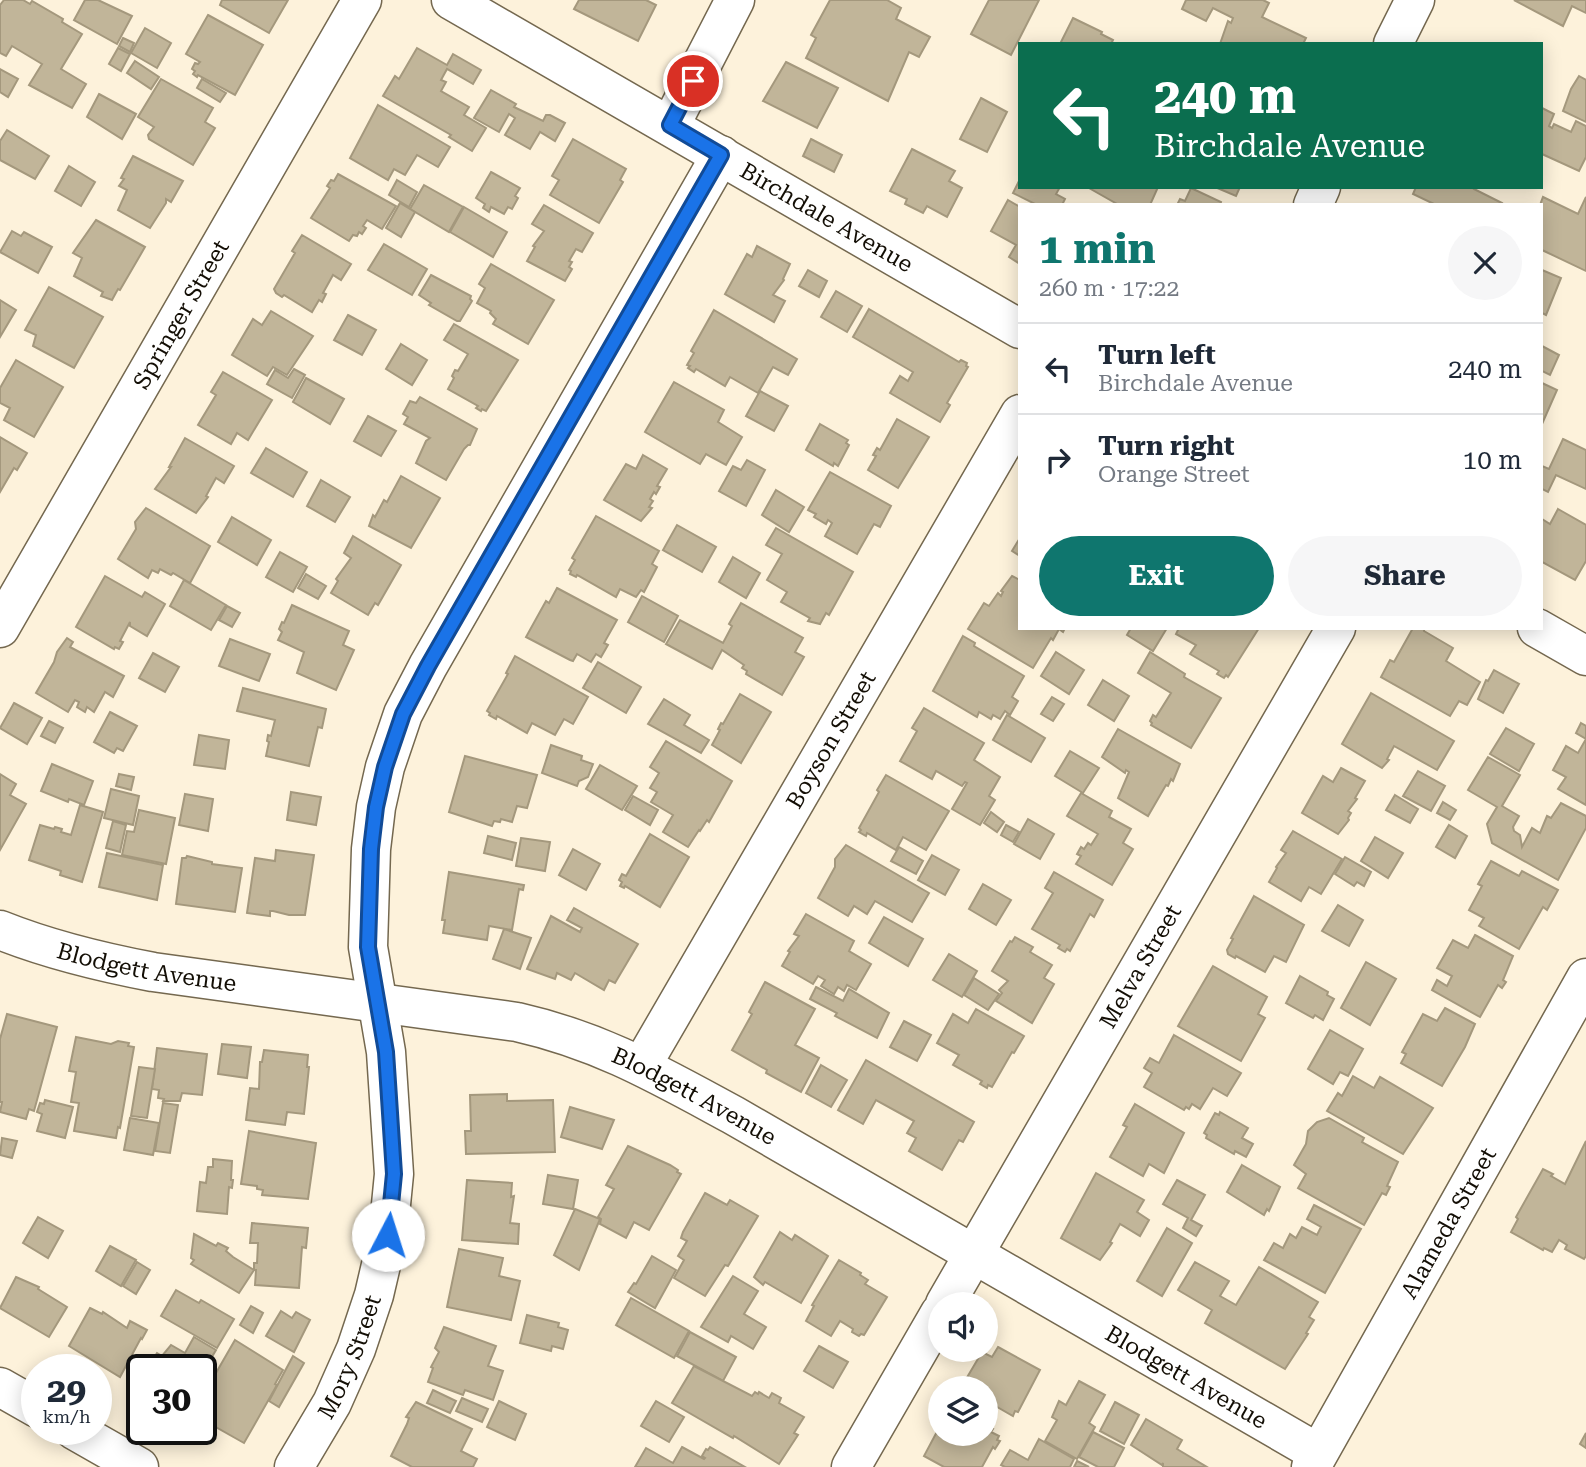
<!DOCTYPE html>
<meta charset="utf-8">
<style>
body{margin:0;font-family:"Roboto Serif",serif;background:#f6f6f7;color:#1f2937;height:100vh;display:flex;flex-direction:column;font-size:26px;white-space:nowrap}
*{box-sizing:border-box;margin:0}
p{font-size:23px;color:#747a83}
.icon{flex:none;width:38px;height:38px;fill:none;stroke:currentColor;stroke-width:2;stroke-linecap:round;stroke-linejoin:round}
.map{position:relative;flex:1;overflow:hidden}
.side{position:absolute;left:1018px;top:203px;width:525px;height:427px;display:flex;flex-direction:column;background:#fff;border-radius:0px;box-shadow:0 4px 18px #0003}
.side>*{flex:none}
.banner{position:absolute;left:1018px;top:42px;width:525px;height:147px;border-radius:0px;box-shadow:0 4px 18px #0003;background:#0b6e4f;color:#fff;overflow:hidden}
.controls{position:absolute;left:928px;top:1292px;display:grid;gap:14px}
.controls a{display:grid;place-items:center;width:70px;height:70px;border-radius:50%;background:#fff;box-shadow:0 4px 18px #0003;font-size:35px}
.speed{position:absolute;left:21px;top:1354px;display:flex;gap:14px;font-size:35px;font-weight:700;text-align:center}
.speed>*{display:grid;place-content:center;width:91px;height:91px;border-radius:50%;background:#fff;box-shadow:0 4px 18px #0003;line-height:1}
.speed small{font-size:18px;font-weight:400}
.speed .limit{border:4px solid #111;border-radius:10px;background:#fff;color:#111}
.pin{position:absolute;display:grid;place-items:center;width:60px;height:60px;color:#fff;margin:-30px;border:4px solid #fff;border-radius:50%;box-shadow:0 2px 7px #0007}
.me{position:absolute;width:77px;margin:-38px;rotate:5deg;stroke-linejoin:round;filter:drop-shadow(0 0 5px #0008)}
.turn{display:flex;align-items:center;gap:24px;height:147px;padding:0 21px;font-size:32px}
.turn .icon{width:91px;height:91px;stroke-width:2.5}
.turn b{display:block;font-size:49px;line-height:60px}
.round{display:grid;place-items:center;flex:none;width:74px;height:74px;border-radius:37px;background:#f6f6f7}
.overview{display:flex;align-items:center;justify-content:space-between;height:119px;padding:0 21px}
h1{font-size:42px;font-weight:700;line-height:52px;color:#0f766e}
.primary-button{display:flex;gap:14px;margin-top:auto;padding:14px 21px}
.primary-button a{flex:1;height:80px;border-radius:42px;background:#0f766e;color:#fff;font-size:28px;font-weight:700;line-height:80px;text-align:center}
.primary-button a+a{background:#f6f6f7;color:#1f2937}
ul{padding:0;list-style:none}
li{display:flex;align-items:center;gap:21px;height:91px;padding:0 21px;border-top:2px solid #e0e1e3}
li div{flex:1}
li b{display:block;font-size:26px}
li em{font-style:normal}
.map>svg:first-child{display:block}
.building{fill:#c1b599;stroke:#a4987d;stroke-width:2}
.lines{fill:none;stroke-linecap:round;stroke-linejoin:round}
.minor-casing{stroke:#74684f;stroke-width:41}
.tertiary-casing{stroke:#74684f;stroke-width:41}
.minor{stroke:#fff;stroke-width:38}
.tertiary{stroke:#fff;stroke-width:38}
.route-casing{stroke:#114b97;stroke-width:18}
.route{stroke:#1a73e8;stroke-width:12}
.labels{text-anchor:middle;stroke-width:6;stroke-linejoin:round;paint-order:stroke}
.street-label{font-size:23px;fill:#130e05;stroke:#fff}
</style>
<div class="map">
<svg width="1586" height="1467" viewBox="0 0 1586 1467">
<rect width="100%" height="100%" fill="#fdf2db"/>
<!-- building -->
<g class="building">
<polygon points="4,0 23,0 30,4 32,1 63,19 62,22 82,34 61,69 86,84 72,108 29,85 42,64 12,46 6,56 0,53 0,5"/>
<polygon points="85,0 98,0 132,16 117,44 74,20"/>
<polygon points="222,0 288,0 269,33 220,5"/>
<polygon points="579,0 646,0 656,5 638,41 574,9"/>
<polygon points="830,0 887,0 901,8 896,19 930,37 919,57 909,52 888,101 806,58 816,38 811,35"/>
<polygon points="989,0 1039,0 1011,55 971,34"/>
<polygon points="1186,0 1263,0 1269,3 1262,17 1306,38 1303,44 1220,44 1228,21 1231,23 1233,18 1213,8 1206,21 1182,9"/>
<polygon points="1514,0 1586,0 1586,13 1572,6 1563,26"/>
<polygon points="208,15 263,45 235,95 198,75 197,77 193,74 195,71 192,69 195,63 198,64 200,62 186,54"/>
<polygon points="1073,18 1102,32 1101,34 1113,40 1111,44 1060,44"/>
<polygon points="145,28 171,43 157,68 131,53"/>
<polygon points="123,38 134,43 130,52 119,46"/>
<polygon points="118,48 130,54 121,71 109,64"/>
<polygon points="417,48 447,65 453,54 481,70 473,84 447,69 441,80 446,82 441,91 469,107 464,115 486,128 472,151 449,137 451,135 383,96 395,76 399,79"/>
<polygon points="135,61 159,77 151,89 127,73"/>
<polygon points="786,62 838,88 817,128 763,101"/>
<polygon points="0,69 18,79 8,97 0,92"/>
<polygon points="1579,76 1586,80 1586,122 1563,111 1571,89"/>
<polygon points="161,79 213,108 205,122 215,128 193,165 149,139 148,135 154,127 138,117"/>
<polygon points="202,79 226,93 220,102 197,88"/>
<polygon points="491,90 516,104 514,107 543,121 546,115 550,115 565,123 555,141 540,132 530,149 505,135 515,118 509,114 499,132 474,118"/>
<polygon points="99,94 136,114 122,139 87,117"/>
<polygon points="981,98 1007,112 987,152 960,139"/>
<polygon points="378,105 450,147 438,167 417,155 405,175 394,169 388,180 350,158"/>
<polygon points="1542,108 1554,114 1549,126 1552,128 1554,124 1571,132 1576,121 1586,126 1586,157 1579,171 1542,154"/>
<polygon points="7,130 49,156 35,179 0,160 0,141"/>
<polygon points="573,139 626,169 620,180 623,182 599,223 550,195 559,180 552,176"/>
<polygon points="811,139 842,155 834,172 803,156"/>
<polygon points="912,149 955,171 949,181 962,188 947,217 927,206 923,213 905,204 907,199 890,191"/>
<polygon points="133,156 183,181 171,202 166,199 166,203 150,228 118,210 127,190 119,186 124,179 121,178"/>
<polygon points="69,166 95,182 81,206 55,191"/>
<polygon points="491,172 520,188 515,196 518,198 512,209 508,207 504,214 491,207 489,212 483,208 485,204 476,198"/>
<polygon points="338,174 396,206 382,229 367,220 363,226 366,228 362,234 359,232 357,236 353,235 349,241 311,218 330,188 327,186 331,180 334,181"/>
<polygon points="1020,179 1020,187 1060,187 1056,194 1065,199 1062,205 1037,205 1013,193"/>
<polygon points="397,180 417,192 409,207 389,195"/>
<polygon points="424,185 463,207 449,232 410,209"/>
<polygon points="1158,187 1150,205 1119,205 1089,188"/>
<polygon points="1215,187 1240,187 1236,196"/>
<polygon points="1416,187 1475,187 1474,189 1502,203 1501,205 1436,205 1413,194"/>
<polygon points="1191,188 1221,202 1220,205 1177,205 1180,199 1185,201"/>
<polygon points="1543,197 1578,214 1586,197 1586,271 1542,250 1542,205 1540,205"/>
<polygon points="1008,200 1020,207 1020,264 1009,257 1016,245 991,231"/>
<polygon points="400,203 415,212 401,237 386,228"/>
<polygon points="544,205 593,233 582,252 576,249 569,261 572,262 569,267 572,269 565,281 527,261 535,247 533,246 544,231 532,224"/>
<polygon points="464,207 507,232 493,257 450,232"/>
<polygon points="96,220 145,247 120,290 118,289 112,300 101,296 103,292 74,276 82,258 73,253"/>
<polygon points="12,231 21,236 24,232 52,247 38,273 0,252"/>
<polygon points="302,235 351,264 341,280 333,275 323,293 326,294 322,302 319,300 312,312 284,295 282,297 276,293 274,289 295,253 292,251"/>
<polygon points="384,244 427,269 412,295 368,270"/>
<polygon points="757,246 790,264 783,279 784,280 773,295 785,301 774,322 725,294 747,254 752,257"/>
<polygon points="491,264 554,300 528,344 493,324 496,319 490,313 491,311 477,303 485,288 479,284"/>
<polygon points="808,270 827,281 819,297 799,286"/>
<polygon points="1542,270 1561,278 1546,315 1542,313"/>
<polygon points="431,275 471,296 470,299 472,301 460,321 457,321 429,305 431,303 419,295"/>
<polygon points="49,287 103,317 74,368 33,346 36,335 25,330"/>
<polygon points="836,291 862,306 847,332 821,317"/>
<polygon points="0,300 16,310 0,337"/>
<polygon points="869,309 959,362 961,360 967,363 966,366 968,367 947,403 950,405 940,422 890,393 900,376 908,381 913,372 853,337"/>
<polygon points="714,310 797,359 788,375 773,367 758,393 730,377 725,386 696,369 694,372 688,368 690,366 687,365 694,353 691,351"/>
<polygon points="271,311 313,336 287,375 273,367 267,376 232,355 253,319 262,325"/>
<polygon points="348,315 376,330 362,355 334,340"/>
<polygon points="454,324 518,360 486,411 482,409 481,411 476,408 478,406 448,389 454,378 452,376 455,370 458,371 468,354 444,340"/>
<polygon points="401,344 427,360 412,385 386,369"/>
<polygon points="1542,346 1559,355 1550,375 1542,371"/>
<polygon points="16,360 63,387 34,437 4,420 10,408 0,403 0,388"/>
<polygon points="294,369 305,375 292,398 267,384 275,370 288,378"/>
<polygon points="223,372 272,400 248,440 237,433 231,444 198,425 216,395 211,392"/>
<polygon points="306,378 344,399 330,424 293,402"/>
<polygon points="674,382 724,410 718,422 742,437 726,465 706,454 700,464 645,432"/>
<polygon points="1542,383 1557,390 1542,424"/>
<polygon points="760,391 788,406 774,431 746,416"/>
<polygon points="420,397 477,429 470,445 468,445 464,449 446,480 416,463 426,441 430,438 404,424 408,417 403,414 410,401 416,403"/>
<polygon points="368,416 396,431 381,456 354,441"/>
<polygon points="897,419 929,437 898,488 868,470 876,456 873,455 877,448 880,450"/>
<polygon points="820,424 848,440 846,443 849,445 838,466 834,463 833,466 806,450"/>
<polygon points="0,437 27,453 17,470 14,468 0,492"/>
<polygon points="185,438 234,466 224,483 216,478 206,496 208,497 196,513 155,489 171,467 169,467"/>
<polygon points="1563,439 1586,450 1586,489 1556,475 1548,492 1542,489 1542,466 1549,469"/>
<polygon points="266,448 307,472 293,497 251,473"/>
<polygon points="643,455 667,469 657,486 660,487 656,494 654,492 650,499 653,501 649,507 652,508 641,521 604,500 626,464 636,469"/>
<polygon points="747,460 765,470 746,506 719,491 733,466 741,470"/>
<polygon points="830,472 891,506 880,527 874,524 857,554 825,536 832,523 828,520 826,524 814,517 816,514 808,510"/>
<polygon points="401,476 440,498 411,548 369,526 373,515 375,517 384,500 387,502"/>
<polygon points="321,480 350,497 335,522 307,506"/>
<polygon points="776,490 804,507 789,532 762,515"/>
<polygon points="146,508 210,546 190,583 173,573 171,575 160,569 158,573 152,570 148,578 118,559 136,529 135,522"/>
<polygon points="1558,509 1586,525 1586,561 1575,580 1542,562 1542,519 1550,524"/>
<polygon points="596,516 659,551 652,564 657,567 644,592 641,590 636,597 620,589 616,597 577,575 576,577 570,574 571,571 569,570 575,560 572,558"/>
<polygon points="232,517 271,540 257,565 218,542"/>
<polygon points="677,525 716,547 702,572 663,550"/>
<polygon points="776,528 853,572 829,615 826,613 820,624 808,621 810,618 781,602 787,592 767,580 782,554 766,545"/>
<polygon points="353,536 401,565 378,605 375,603 368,615 331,593 338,581 336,579 351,558 344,553"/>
<polygon points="1018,541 1020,543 1020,556 1012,551"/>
<polygon points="280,552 307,567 293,592 266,577"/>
<polygon points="733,557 760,573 746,598 719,582"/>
<polygon points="306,574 326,586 318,599 298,588"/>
<polygon points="105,576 142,597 145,592 165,604 147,636 130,626 130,622 120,641 123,642 119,649 115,647 114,649 76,627"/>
<polygon points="1012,576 1020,580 1020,628 1065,628 1063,632 1059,629 1053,640 1051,638 1033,668 968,629 984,603 989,606 998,593 1001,596 1003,592 1001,591"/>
<polygon points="184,580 226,605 211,630 170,606"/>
<polygon points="557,588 617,620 604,643 608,645 601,657 596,654 591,662 577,654 573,661 570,660 526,637 546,601 549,603"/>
<polygon points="642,596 678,616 664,642 628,622"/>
<polygon points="741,603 803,638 795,652 804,657 782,695 746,674 747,671 742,668 744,665 722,650 712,669 666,644 680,620 723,643 732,626 729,624"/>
<polygon points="292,605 349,631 343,645 354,650 336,690 297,673 304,652 278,640 282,632 279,629 282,622 284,623"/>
<polygon points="227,606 240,613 232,627 219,620"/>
<polygon points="1131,628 1167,628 1153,651 1127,635"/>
<polygon points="1179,628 1259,628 1228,677 1226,675 1224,678 1217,674 1219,671 1190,654 1196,645 1176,634"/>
<polygon points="1413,628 1424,628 1424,631 1453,648 1446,661 1480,682 1467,705 1459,701 1450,716 1381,677 1390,660 1394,662"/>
<polygon points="963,636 975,643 974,646 1024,676 1012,697 1018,701 1010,715 1005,711 1000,719 993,715 991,719 979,712 977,717 933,691"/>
<polygon points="67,638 73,642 70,647 124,676 113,697 105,692 94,712 87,707 85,712 77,707 79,702 75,700 68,712 36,693 54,662 57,652"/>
<polygon points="230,639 270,654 259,681 219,666"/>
<polygon points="1056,652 1084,670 1069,694 1041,676"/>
<polygon points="1150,652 1185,674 1184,677 1221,698 1191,748 1151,725 1152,723 1150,721 1153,715 1156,717 1171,693 1138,673"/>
<polygon points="153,653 179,667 165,692 139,678"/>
<polygon points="515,656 588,697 573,724 564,719 555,735 532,723 527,733 497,716 496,719 489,715 490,713 487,711 508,674 506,673"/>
<polygon points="598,662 641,687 626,713 583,688"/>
<polygon points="1494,670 1519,684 1503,713 1478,699 1486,680 1488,681"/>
<polygon points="1103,680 1129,696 1114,721 1088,705"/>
<polygon points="243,688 326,709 322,728 318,727 309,766 266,756 269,742 267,741 268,735 271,736 275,720 237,711"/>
<polygon points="1371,693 1454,741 1437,770 1394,746 1387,759 1389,760 1382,768 1342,744"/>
<polygon points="740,694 771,712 741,763 712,745 720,730 718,729 721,723 723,724"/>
<polygon points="1052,697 1064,704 1053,721 1041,714"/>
<polygon points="664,699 690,715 684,725 709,740 701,753 648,724"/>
<polygon points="14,703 42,718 27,744 0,728"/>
<polygon points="924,708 984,743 974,760 1000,777 989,796 995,800 980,825 952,809 967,783 965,782 962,786 936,771 932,779 900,761 917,731 912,728"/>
<polygon points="110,712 137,726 123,751 117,748 114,753 94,742"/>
<polygon points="1007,715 1045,738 1031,762 993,740"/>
<polygon points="49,721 63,728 55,743 41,736"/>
<polygon points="1581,723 1586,726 1586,805 1558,789 1566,777 1553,770 1566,746 1578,753 1586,739 1576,733"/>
<polygon points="1506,728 1534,744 1519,771 1490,754"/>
<polygon points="1118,729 1180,764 1173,781 1171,779 1168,786 1166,785 1148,816 1118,798 1129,772 1126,770 1125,773 1102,757"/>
<polygon points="199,735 229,740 225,769 194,765"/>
<polygon points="666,741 732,781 709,822 707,820 700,831 699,830 688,847 663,832 673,815 651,802 657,792 650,788 659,773 650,767"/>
<polygon points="551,745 582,756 581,760 593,764 588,777 579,781 577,786 542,773"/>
<polygon points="1070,751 1099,768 1083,793 1055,776"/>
<polygon points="465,756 537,775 527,808 517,806 512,822 501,819 500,822 494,821 492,826 449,812"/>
<polygon points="1488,757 1520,775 1502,806 1519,816 1513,827 1514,831 1520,835 1522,847 1532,828 1540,833 1547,816 1551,818 1561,803 1586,816 1586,828 1558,880 1492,843 1487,824 1497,807 1468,790"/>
<polygon points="52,764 93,781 84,805 69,799 68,802 41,791"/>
<polygon points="600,765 637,786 622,810 586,789"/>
<polygon points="1341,768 1365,781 1355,798 1357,799 1348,811 1351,813 1348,818 1349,820 1338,834 1302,813 1323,776 1333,782"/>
<polygon points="1418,771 1445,786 1431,811 1403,796"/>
<polygon points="0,774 16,784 10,795 26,804 0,850"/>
<polygon points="119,774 134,777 131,790 116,786"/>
<polygon points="886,775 949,811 926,850 903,837 896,850 867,833 866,836 859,832 861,830 859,828 879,792 877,790"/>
<polygon points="111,789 139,796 133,825 104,818"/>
<polygon points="291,792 321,797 316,825 287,820"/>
<polygon points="1081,793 1112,811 1109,817 1131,829 1123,843 1133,849 1112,885 1076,864 1081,856 1077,854 1081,847 1084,849 1088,843 1091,845 1098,834 1067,816"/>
<polygon points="185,794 213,799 208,831 179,825"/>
<polygon points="1395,795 1418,809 1410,823 1386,810"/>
<polygon points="633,796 658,810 650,825 625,810"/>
<polygon points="1443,802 1456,810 1450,820 1437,813"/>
<polygon points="80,805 103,812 82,882 60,875 61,871 29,860 40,825 54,829 55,827 62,829 61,832 71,835"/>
<polygon points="139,810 175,818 166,864 122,855 127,831 134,832"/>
<polygon points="991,812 1004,822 997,832 984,823"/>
<polygon points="1028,819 1054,834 1040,859 1014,844"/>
<polygon points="113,821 126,825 120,852 106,848"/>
<polygon points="1006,825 1019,832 1013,842 1001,835"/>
<polygon points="1449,825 1467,836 1455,858 1436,847"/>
<polygon points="1293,831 1342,859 1321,894 1309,887 1301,901 1269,882 1277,868 1276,867 1286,853 1281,850"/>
<polygon points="650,834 689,857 660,907 625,886 624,888 620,886 622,882 619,880 622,874 626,876"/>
<polygon points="488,836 516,843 512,860 484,853"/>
<polygon points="1375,837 1403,853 1388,878 1361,861"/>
<polygon points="521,838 550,842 545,871 516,866"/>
<polygon points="846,845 929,893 912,922 875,901 867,914 854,906 848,916 818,898 835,867 835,859"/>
<polygon points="899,847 923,861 916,874 891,861"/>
<polygon points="573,849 600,864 586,890 559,875"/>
<polygon points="276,850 314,855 305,915 289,915 273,911 270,911 270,916 247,913 255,858 275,861"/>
<polygon points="107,853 163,865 157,900 99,887"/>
<polygon points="932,855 959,870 945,895 918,880"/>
<polygon points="187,856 212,862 212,864 242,868 235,912 176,904 182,858 186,858"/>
<polygon points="1345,857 1371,872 1364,886 1357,882 1354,886 1335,874"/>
<polygon points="1491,861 1519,876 1522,871 1558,890 1547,910 1543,907 1519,949 1479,926 1484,918 1469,910 1482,886 1478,884"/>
<polygon points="449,872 524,885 523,890 519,889 512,930 489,926 487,940 443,933 445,920 442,920"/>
<polygon points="1054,872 1103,900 1094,917 1090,914 1070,951 1067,949 1065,952 1058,948 1060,945 1032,929 1053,893 1045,888"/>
<polygon points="983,884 1011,900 996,925 969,909"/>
<polygon points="1254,896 1304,925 1286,962 1274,956 1265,972 1236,956 1235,958 1228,954 1227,950 1233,939 1231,938"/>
<polygon points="1338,905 1363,920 1349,946 1322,931"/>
<polygon points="574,908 638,944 615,983 609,980 604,990 575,973 571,980 557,973 555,979 527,969 551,916 580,932 582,928 567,920"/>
<polygon points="806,914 854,941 849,951 871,964 856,990 847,985 844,991 838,987 834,994 821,986 825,980 818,976 813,984 782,966 790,952 788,951 799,936 794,934"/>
<polygon points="884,917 923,939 908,966 869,943"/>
<polygon points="504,929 531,938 520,969 493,959"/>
<polygon points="1475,935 1513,956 1503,980 1506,982 1502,988 1498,985 1480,1017 1432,990 1437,980 1447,986 1452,976 1437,968 1453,940 1468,948"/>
<polygon points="1015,937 1033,947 1030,952 1052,965 1044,978 1054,984 1032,1023 996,1001 1002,993 999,990 1008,981 992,971 1010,941 1012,942"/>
<polygon points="949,954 977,971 962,997 933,980"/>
<polygon points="1366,962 1396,979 1370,1025 1341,1008"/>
<polygon points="1213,966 1267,997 1258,1014 1265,1018 1241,1061 1178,1026"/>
<polygon points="1300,976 1328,992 1327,995 1334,999 1323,1020 1315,1015 1313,1018 1286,1003"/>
<polygon points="974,978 999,994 988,1010 964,995"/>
<polygon points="765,982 815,1009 795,1045 819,1058 801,1092 766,1073 767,1070 732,1050 752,1014 749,1012"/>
<polygon points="816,987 843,1001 849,989 889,1013 877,1038 835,1016 837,1013 810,999"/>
<polygon points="1445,1008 1475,1024 1465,1047 1442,1086 1401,1063 1406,1054 1402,1052 1423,1014 1437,1021"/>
<polygon points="976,1009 1024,1036 1014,1053 1012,1052 992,1087 988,1085 987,1088 980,1084 982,1081 953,1065 959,1055 937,1043 953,1014 968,1023"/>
<polygon points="7,1014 57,1027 34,1111 29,1109 26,1119 0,1112 2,1102 0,1102 0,1039"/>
<polygon points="904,1021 931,1035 917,1061 890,1047"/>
<polygon points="1330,1030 1363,1049 1348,1076 1340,1072 1333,1084 1308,1069"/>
<polygon points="1174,1035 1241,1073 1227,1096 1213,1088 1200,1109 1192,1104 1189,1109 1186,1107 1184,1110 1144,1087 1152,1073 1144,1068 1150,1058 1159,1063"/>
<polygon points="76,1037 111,1044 118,1041 129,1043 128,1046 134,1047 120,1128 118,1127 116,1138 74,1131 79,1103 71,1102 76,1072 69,1071"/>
<polygon points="222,1044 251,1047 247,1078 218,1074"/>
<polygon points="157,1048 207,1054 202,1095 182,1093 180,1101 163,1101 164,1099 158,1098 159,1090 152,1089"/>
<polygon points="264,1050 308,1055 307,1067 309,1067 304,1114 287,1112 285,1125 246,1120 250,1088 259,1089 260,1062 262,1062"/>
<polygon points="866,1060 974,1122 963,1142 959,1140 942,1170 909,1151 916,1138 907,1133 914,1121 876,1100 863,1124 838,1110"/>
<polygon points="821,1065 847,1080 831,1107 806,1093"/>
<polygon points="139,1067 155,1069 147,1118 131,1116"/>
<polygon points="1353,1076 1374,1088 1380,1077 1433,1108 1403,1154 1327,1111 1338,1093 1342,1096"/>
<polygon points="507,1094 507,1101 553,1100 555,1152 466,1154 465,1131 471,1131 470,1095"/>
<polygon points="45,1100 73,1107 65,1138 37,1131 42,1114 37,1112 40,1103 44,1104"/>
<polygon points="163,1103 178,1105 170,1153 155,1151"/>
<polygon points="1135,1104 1184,1133 1164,1173 1149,1164 1143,1176 1110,1157 1127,1127 1123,1125"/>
<polygon points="570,1107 614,1120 602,1149 561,1137"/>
<polygon points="1220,1112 1248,1128 1242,1138 1253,1144 1246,1157 1235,1151 1234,1154 1206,1138 1207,1135 1204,1133 1215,1113 1219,1115"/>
<polygon points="130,1118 159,1123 153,1155 124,1150"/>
<polygon points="1329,1118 1364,1138 1362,1142 1398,1162 1387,1186 1390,1187 1386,1195 1382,1193 1364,1225 1298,1188 1306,1174 1294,1165 1306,1144 1308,1131 1317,1122"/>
<polygon points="249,1131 316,1143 308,1199 262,1195 263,1190 257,1189 257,1186 241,1184"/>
<polygon points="2,1138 17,1141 12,1158 0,1155"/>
<polygon points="1586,1141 1586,1256 1584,1259 1565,1249 1567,1245 1559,1240 1552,1252 1544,1248 1543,1250 1511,1232 1518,1219 1516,1217 1543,1169 1553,1174 1551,1176 1565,1184"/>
<polygon points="628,1146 670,1165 678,1170 677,1172 681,1174 649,1230 634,1222 626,1238 600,1224 601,1219 598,1217 614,1189 606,1185"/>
<polygon points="213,1159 232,1161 231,1180 233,1180 232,1188 229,1187 227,1214 197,1211 200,1182 206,1183 208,1167 213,1167"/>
<polygon points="1242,1165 1280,1187 1269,1211 1267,1209 1264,1215 1227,1192"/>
<polygon points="1096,1173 1144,1200 1137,1212 1149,1220 1140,1236 1120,1224 1110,1242 1112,1243 1100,1260 1061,1238"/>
<polygon points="548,1175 578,1180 573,1209 543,1204"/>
<polygon points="467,1180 512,1183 511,1197 514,1196 510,1223 519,1224 518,1244 462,1240"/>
<polygon points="1177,1180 1205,1195 1191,1220 1202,1226 1196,1236 1183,1228 1188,1218 1163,1204"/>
<polygon points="705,1193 727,1205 730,1200 758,1216 728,1266 725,1265 705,1296 674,1278 684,1260 678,1256 687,1241 681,1238 683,1232"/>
<polygon points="1314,1205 1361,1229 1325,1293 1264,1260 1274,1243 1283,1248 1290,1234 1296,1238 1302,1227 1317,1235 1321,1227 1307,1219"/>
<polygon points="575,1209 600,1219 579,1270 554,1255"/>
<polygon points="38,1217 63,1231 48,1258 23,1243"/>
<polygon points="252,1223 308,1228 306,1248 302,1247 299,1288 255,1285 256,1270 254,1270 254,1263 257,1263 258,1243 250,1243"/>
<polygon points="1167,1228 1192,1243 1162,1296 1137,1281"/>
<polygon points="780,1232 792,1240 795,1235 828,1256 801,1303 765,1282 763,1285 754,1277"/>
<polygon points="194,1234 216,1246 218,1243 228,1248 226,1251 233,1257 254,1270 239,1293 191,1264 194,1260 191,1258"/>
<polygon points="110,1246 136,1260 121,1286 96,1271"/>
<polygon points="459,1249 503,1258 499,1276 520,1281 511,1320 447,1307"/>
<polygon points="652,1256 676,1270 655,1308 628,1292 634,1283 636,1284"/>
<polygon points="839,1260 861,1273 860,1275 868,1280 865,1284 887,1297 864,1335 861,1334 859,1336 852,1332 853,1329 840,1321 831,1336 806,1321 814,1306 812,1305"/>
<polygon points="137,1262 150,1270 136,1294 123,1286"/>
<polygon points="1195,1262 1229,1281 1220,1296 1236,1305 1259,1267 1318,1302 1309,1317 1314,1320 1306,1333 1308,1334 1285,1369 1205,1323 1212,1310 1178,1290"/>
<polygon points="733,1276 758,1291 744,1314 766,1327 753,1349 731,1336 728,1342 701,1327"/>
<polygon points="16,1277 39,1287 38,1289 67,1307 49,1337 0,1308"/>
<polygon points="176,1290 199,1303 201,1300 234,1319 217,1348 161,1316"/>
<polygon points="631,1298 689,1331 674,1358 616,1325"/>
<polygon points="251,1306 263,1313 253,1333 240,1325"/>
<polygon points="90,1308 102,1314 103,1312 127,1328 130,1321 147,1330 142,1339 141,1338 120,1377 69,1346"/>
<polygon points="281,1311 292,1318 296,1312 310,1320 294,1352 266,1336"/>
<polygon points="527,1315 559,1323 558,1327 568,1330 563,1349 552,1346 551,1351 520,1343"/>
<polygon points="444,1327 496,1346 488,1366 503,1371 493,1400 465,1390 463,1395 428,1382 433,1368 431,1367 439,1352 435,1348"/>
<polygon points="690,1332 736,1357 723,1381 677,1356"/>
<polygon points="194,1337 216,1350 201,1375 201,1370 146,1370 157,1353 162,1356 171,1345 185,1353"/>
<polygon points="235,1340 283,1370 275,1384 277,1385 244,1443 212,1425 210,1430 201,1425 201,1399"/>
<polygon points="819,1346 848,1362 833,1388 804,1371"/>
<polygon points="998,1347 1040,1370 1018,1412 1015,1411 1013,1416 985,1400 985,1388 962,1386 982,1352 992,1357"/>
<polygon points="293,1356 304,1363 279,1407 269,1401"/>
<polygon points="694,1366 752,1396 755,1392 758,1394 759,1392 769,1398 772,1393 781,1398 779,1403 804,1417 794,1433 798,1435 779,1464 734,1436 733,1438 672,1403"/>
<polygon points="1079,1381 1105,1395 1089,1423 1095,1427 1077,1459 1045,1441 1057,1420 1052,1417 1059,1401 1066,1405"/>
<polygon points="433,1390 456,1401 450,1413 427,1403"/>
<polygon points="462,1398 488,1409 482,1422 456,1411"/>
<polygon points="499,1401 526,1414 515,1440 487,1427"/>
<polygon points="656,1401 684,1417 669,1442 641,1426"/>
<polygon points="416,1402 472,1429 461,1451 477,1459 473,1467 412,1467 391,1456 407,1424 409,1418 406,1417"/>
<polygon points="1115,1402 1139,1415 1124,1444 1100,1431"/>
<polygon points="1146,1419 1182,1440 1177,1449 1207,1467 1163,1467 1163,1463 1162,1465 1131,1445"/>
<polygon points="940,1426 940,1433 985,1433 986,1426 993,1429 991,1432 999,1436 997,1440 1000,1441 995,1449 993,1447 982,1467 944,1467 924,1456"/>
<polygon points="1093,1432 1124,1448 1114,1467 1098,1467 1079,1457"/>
<polygon points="1586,1433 1586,1448 1580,1444"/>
<polygon points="1039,1439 1074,1459 1070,1467 1005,1467 1001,1465 1010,1450 1028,1460"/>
<polygon points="682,1447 704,1459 705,1458 702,1456 706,1449 708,1450 710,1447 745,1467 635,1467 646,1448 673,1463"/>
<polygon points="1077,1461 1089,1467 1074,1467"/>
</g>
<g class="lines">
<defs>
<g id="minor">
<polyline points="1393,44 1415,0"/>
<polyline points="670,126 735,0"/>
<polyline points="1313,205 1321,187"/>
<path id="s1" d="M0,628L362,0"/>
<path id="s2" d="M0,930C50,950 100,962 153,972L517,1022C601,1041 659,1075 733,1115L1318,1453"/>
<path id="s3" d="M642,1065L1020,414"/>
<path id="s4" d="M945,1304L1336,628"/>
<polyline points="0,1387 37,1408"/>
<polyline points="74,1430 139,1467"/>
<path id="s5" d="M294,1467L332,1403L356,1349L374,1295L388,1235L394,1174L386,1052L368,947L371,849L376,807L385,767L403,714L428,666L721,155"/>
<polyline points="851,1467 940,1313"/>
</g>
<g id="tertiary">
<path id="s6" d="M451,0L1020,329"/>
<polyline points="1537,628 1586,656"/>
<path id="s7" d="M1311,1467L1586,978"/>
</g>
</defs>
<!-- minor casing -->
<use href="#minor" class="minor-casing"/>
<!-- tertiary casing -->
<use href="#tertiary" class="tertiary-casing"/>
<!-- minor -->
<use href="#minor" class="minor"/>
<!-- tertiary -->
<use href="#tertiary" class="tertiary"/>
</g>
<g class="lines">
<defs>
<polyline id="route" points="388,1235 394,1174 386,1052 368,947 371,849 376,807 385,767 403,714 428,666 721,155 670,125 693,81"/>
</defs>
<!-- route casing -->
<use href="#route" class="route-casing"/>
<!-- route -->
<use href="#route" class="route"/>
</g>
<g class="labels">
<!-- street labels -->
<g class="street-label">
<text dy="8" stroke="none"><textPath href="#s6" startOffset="434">Birchdale Avenue</textPath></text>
<text dy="8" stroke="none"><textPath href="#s1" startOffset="362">Springer Street</textPath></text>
<text dy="8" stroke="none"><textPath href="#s3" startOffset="376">Boyson Street</textPath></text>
<text dy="8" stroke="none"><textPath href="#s2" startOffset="152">Blodgett Avenue</textPath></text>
<text dy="8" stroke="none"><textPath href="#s4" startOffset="390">Melva Street</textPath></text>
<text dy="8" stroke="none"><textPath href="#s2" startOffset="719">Blodgett Avenue</textPath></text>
<text dy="8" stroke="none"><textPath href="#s7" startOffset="280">Alameda Street</textPath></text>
<text dy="8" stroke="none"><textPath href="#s5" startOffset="124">Mory Street</textPath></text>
<text dy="8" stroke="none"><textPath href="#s2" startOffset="1286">Blodgett Avenue</textPath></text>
</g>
</g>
</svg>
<div class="controls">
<a><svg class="icon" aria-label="sound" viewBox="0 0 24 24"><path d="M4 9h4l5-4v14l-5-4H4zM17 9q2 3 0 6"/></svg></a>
<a><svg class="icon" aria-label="layers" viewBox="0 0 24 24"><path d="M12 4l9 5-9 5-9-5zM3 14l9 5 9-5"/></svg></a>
</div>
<div class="speed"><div>29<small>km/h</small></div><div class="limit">30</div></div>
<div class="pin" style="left:693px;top:81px;background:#d93025"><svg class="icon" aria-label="arrive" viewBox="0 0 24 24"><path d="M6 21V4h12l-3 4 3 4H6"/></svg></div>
<svg class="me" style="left:388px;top:1235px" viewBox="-20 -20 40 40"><circle r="19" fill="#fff"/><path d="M0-13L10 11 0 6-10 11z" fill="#1a73e8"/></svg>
<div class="banner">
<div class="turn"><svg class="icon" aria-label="left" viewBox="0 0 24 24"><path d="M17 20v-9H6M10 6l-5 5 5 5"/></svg><div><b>240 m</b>Birchdale Avenue</div></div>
</div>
<section class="side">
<div class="overview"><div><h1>1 min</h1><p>260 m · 17:22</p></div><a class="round"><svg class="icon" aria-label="close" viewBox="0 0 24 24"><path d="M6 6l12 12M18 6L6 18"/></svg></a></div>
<ul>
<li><svg class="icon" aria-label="left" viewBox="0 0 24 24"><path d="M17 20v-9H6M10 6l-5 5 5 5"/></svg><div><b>Turn left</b><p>Birchdale Avenue</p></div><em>240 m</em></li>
<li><svg class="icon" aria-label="right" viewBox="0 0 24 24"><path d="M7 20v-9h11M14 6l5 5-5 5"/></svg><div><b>Turn right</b><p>Orange Street</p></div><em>10 m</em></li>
</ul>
<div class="primary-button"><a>Exit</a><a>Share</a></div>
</section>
</div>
